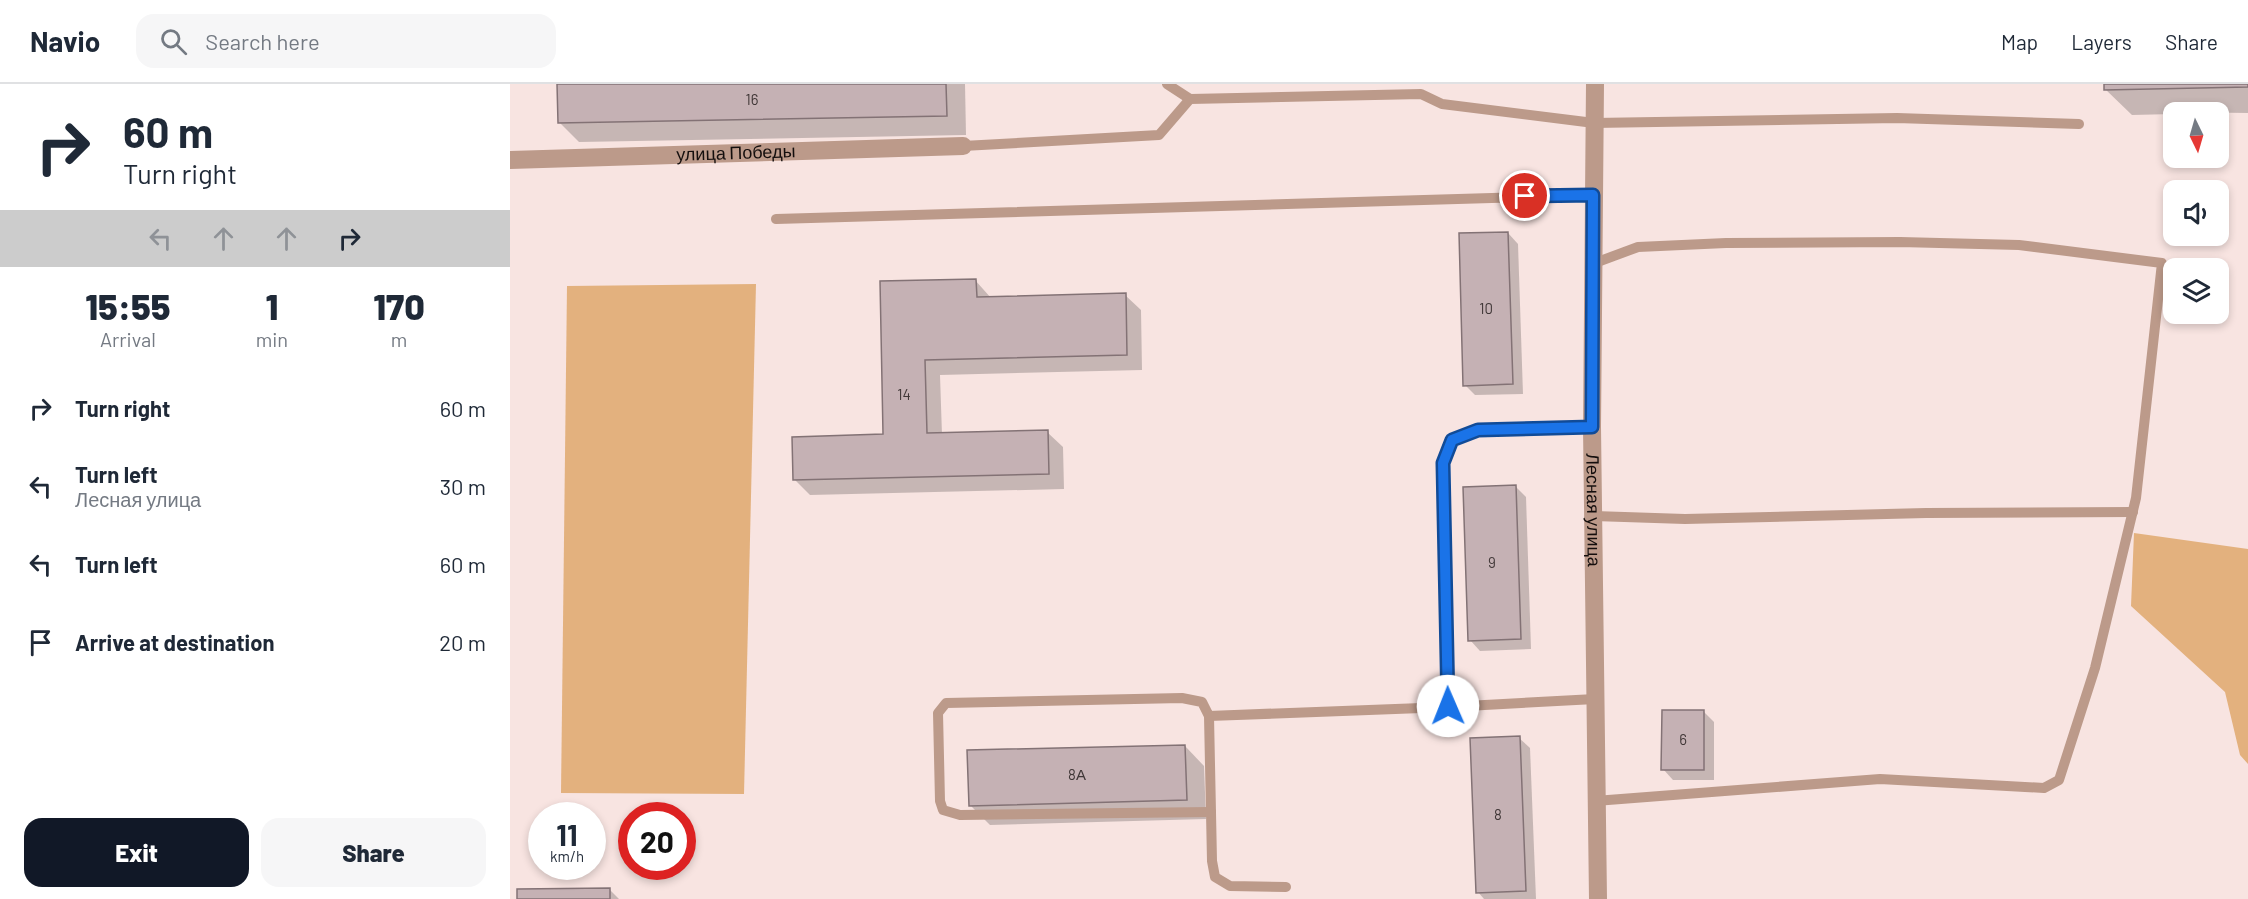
<!DOCTYPE html>
<meta charset="utf-8">
<style>
body{margin:0;font-family:Barlow,sans-serif;background:#f6f6f7;color:#1f2937;height:100vh;display:flex;flex-direction:column;font-size:22px;white-space:nowrap}
*{box-sizing:border-box;margin:0}
p{font-size:20px;color:#747a83}
.icon{flex:none;width:33px;height:33px;fill:none;stroke:currentColor;stroke-width:2;stroke-linecap:round;stroke-linejoin:round}
.map{position:relative;flex:1;overflow:hidden}
.sheet{display:flex;flex-direction:column;background:#fff;width:510px}
.sheet>*{flex:none}
.guide{background:#fff;color:#1f2937;overflow:hidden}
.needle{width:39px;rotate:175deg}
.fabs{position:absolute;left:1653px;top:18px;display:grid;gap:12px}
.fabs a{display:grid;place-items:center;width:66px;height:66px;border-radius:12px;background:#fff;box-shadow:0 3px 9px #0003;font-size:30px}
.speed{position:absolute;left:18px;top:718px;display:flex;gap:12px;font-size:30px;font-weight:700;text-align:center}
.speed>*{display:grid;place-content:center;width:78px;height:78px;border-radius:50%;background:#fff;box-shadow:0 3px 9px #0003;line-height:1}
.speed small{font-size:15px;font-weight:400}
.speed .limit{border:9px solid #d22;background:#fff;color:#111}
.pin{position:absolute;display:grid;place-items:center;width:51px;height:51px;color:#fff;margin:-26px;border:3px solid #fff;border-radius:50%;box-shadow:0 2px 6px #0007}
.me{position:absolute;width:66px;margin:-33px;rotate:359deg;stroke-linejoin:round;filter:drop-shadow(0 0 4px #0008)}
.turn{display:flex;align-items:center;gap:21px;height:126px;padding:0 24px;font-size:27px}
.turn .icon{width:78px;height:78px;stroke-width:2.5}
.turn b{display:block;font-size:42px;line-height:51px}
.lanes{display:flex;align-items:center;height:57px;padding:0 24px;background:#0003;justify-content:center;gap:30px;direction:ltr}
.lanes .off{opacity:.35}
.eta{display:flex;justify-content:space-evenly;align-items:center;height:102px;text-align:center}
.eta b{font-size:36px;font-weight:800;line-height:42px}
.button{display:flex;gap:12px;margin-top:auto;padding:12px 24px}
.button a{flex:1;height:69px;border-radius:18px;background:#111827;color:#fff;font-size:24px;font-weight:800;line-height:69px;text-align:center}
.button a+a{background:#f6f6f7;color:#1f2937}
ul{padding:0;list-style:none}
li{display:flex;align-items:center;gap:18px;height:78px;padding:0 24px}
li div{flex:1}
li b{display:block;font-size:22px}
li em{font-style:normal}
header{display:flex;align-items:center;gap:36px;box-sizing:border-box;height:84px;padding:0 30px;background:#fff;border-bottom:2px solid #e0e1e3}
header strong{font-size:28px}
nav{display:flex;gap:33px;margin-inline-start:auto;font-size:21px}
.search{width:420px;height:54px;background:#f6f6f7;display:flex;align-items:center;gap:15px;box-sizing:border-box;padding:0 21px;border-radius:18px;color:#747a83;font-size:22px}
main{display:flex;flex:1;min-height:0}
.map>svg:first-child{display:block}
.green{fill:#e3b17e}
.shadow{fill:#0003}
.building{fill:#c5b1b4;stroke:#837275;stroke-width:1.5}
.lines{fill:none;stroke-linecap:round;stroke-linejoin:round}
.lane{stroke:#bc9a8a;stroke-width:10}
.street{stroke:#bc9a8a;stroke-width:18}
.route-casing{stroke:#114b97;stroke-width:15}
.route{stroke:#1a73e8;stroke-width:10}
.labels{text-anchor:middle;stroke-width:4.5;stroke-linejoin:round;paint-order:stroke}
.number-label{font-size:15px;fill:#403737}
.street-label{font-size:18px;fill:#140e0d;stroke:#fff}
</style>
<header>
<strong>Navio</strong>
<div class="search"><svg class="icon" aria-label="search" viewBox="0 0 24 24"><circle cx="10" cy="10" r="6"/><path d="M15 15l6 6"/></svg>Search here</div>
<nav><a>Map</a><a>Layers</a><a>Share</a></nav>
</header>
<main>
<section class="sheet">
<div class="guide">
<div class="turn"><svg class="icon" aria-label="right" viewBox="0 0 24 24"><path d="M7 20v-9h11M14 6l5 5-5 5"/></svg><div><b>60 m</b>Turn right</div></div>
<div class="lanes"><svg class="icon off" aria-label="left" viewBox="0 0 24 24"><path d="M17 20v-9H6M10 6l-5 5 5 5"/></svg><svg class="icon off" aria-label="ahead" viewBox="0 0 24 24"><path d="M12 20V5M6 11l6-6 6 6"/></svg><svg class="icon off" aria-label="ahead" viewBox="0 0 24 24"><path d="M12 20V5M6 11l6-6 6 6"/></svg><svg class="icon" aria-label="right" viewBox="0 0 24 24"><path d="M7 20v-9h11M14 6l5 5-5 5"/></svg></div>
</div>
<div class="eta">
<div><b>15:55</b><p>Arrival</p></div>
<div><b>1</b><p>min</p></div>
<div><b>170</b><p>m</p></div>
</div>
<ul>
<li><svg class="icon" aria-label="right" viewBox="0 0 24 24"><path d="M7 20v-9h11M14 6l5 5-5 5"/></svg><div><b>Turn right</b></div><em>60 m</em></li>
<li><svg class="icon" aria-label="left" viewBox="0 0 24 24"><path d="M17 20v-9H6M10 6l-5 5 5 5"/></svg><div><b>Turn left</b><p>Лесная улица</p></div><em>30 m</em></li>
<li><svg class="icon" aria-label="left" viewBox="0 0 24 24"><path d="M17 20v-9H6M10 6l-5 5 5 5"/></svg><div><b>Turn left</b></div><em>60 m</em></li>
<li><svg class="icon" aria-label="arrive" viewBox="0 0 24 24"><path d="M6 21V4h12l-3 4 3 4H6"/></svg><div><b>Arrive at destination</b></div><em>20 m</em></li>
</ul>
<div class="button"><a>Exit</a><a>Share</a></div>
</section>
<div class="map">
<svg width="1738" height="815" viewBox="0 0 1738 815">
<rect width="100%" height="100%" fill="#f8e4e1"/>
<!-- green -->
<g class="green">
<polygon points="246,200 234,710 51,709 57,202"/>
<polygon points="1624,449 1738,465 1738,680 1730,671 1715,608 1621,522"/>
</g>
<!-- shadow -->
<g class="shadow">
<polygon points="49,0 455,0 456,51 69,58 49,38"/>
<polygon points="1595,0 1738,0 1738,29 1664,28 1664,30 1622,31 1595,5"/>
<polygon points="998,149 1008,160 1013,310 965,311 955,301"/>
<polygon points="465,196 481,214 615,211 631,226 632,286 430,291 432,351 537,348 553,363 554,405 300,411 284,395 375,352 371,199"/>
<polygon points="1005,402 1016,413 1021,565 970,567 960,556"/>
<polygon points="1194,628 1204,638 1204,696 1163,696 1153,685"/>
<polygon points="1009,654 1020,664 1026,815 974,815 968,808"/>
<polygon points="675,662 694,682 696,735 480,741 460,721"/>
<polygon points="99,805 109,815 8,815"/>
</g>
<!-- building -->
<g class="building">
<polygon points="47,0 436,0 437,32 48,39"/>
<polygon points="1594,0 1738,0 1738,3 1594,6"/>
<polygon points="998,148 1003,300 953,302 949,149"/>
<polygon points="466,195 467,213 616,209 617,271 415,276 417,349 538,346 539,390 283,396 282,353 373,350 370,197"/>
<polygon points="1006,401 1011,555 958,557 953,403"/>
<polygon points="1152,626 1194,626 1194,686 1151,686"/>
<polygon points="1010,652 1016,807 966,809 960,654"/>
<polygon points="675,661 677,716 459,722 457,666"/>
<polygon points="100,804 100,815 7,815 7,805"/>
</g>
<g class="lines">
<!-- lane -->
<g class="lane">
<polyline points="657,0 680,15"/>
<polyline points="453,62 649,51 680,15 911,10 932,20 1084,39 1387,34 1569,40"/>
<polyline points="266,135 1083,111"/>
<polyline points="1082,180 1128,163 1216,159 1390,158 1509,161 1652,179 1626,414 1585,584 1549,696 1534,704 1370,695 1085,717"/>
<polyline points="1082,343 968,347 942,356 933,379 938,623 1085,615"/>
<polyline points="1084,432 1175,435 1416,429 1623,428"/>
<polyline points="699,632 702,777 705,793 720,802 776,803"/>
<polyline points="701,728 450,731 433,726 430,717 428,629 436,619 672,614 692,618 699,632 938,623"/>
</g>
<!-- street -->
<g class="street">
<path id="s1" d="M1085,0L1082,343L1088,815"/>
<path id="s2" d="M0,76L453,62"/>
</g>
</g>
<g class="lines">
<defs>
<polyline id="route" points="938,622 933,379 942,356 968,346 1082,343 1083,111 1015,112"/>
</defs>
<!-- route casing -->
<use href="#route" class="route-casing"/>
<!-- route -->
<use href="#route" class="route"/>
</g>
<g class="labels">
<!-- number labels -->
<g class="number-label">
<text x="242" y="21">16</text>
<text x="976" y="230">10</text>
<text x="394" y="316">14</text>
<text x="982" y="484">9</text>
<text x="1173" y="661">6</text>
<text x="567" y="696">8А</text>
<text x="988" y="736">8</text>
</g>
<!-- street labels -->
<g class="street-label">
<text dy="6" stroke="none"><textPath href="#s2" startOffset="226">улица Победы</textPath></text>
<text dy="6" stroke="none"><textPath href="#s1" startOffset="426">Лесная улица</textPath></text>
</g>
</g>
</svg>
<div class="fabs">
<a><svg class="needle" viewBox="-14 -14 28 28"><path d="M0-13l5 13h-10z" fill="#e53935"/><path d="M0 13l5-13h-10z" fill="#747a83"/></svg></a>
<a><svg class="icon" aria-label="sound" viewBox="0 0 24 24"><path d="M4 9h4l5-4v14l-5-4H4zM17 9q2 3 0 6"/></svg></a>
<a><svg class="icon" aria-label="layers" viewBox="0 0 24 24"><path d="M12 4l9 5-9 5-9-5zM3 14l9 5 9-5"/></svg></a>
</div>
<div class="speed"><div>11<small>km/h</small></div><div class="limit">20</div></div>
<div class="pin" style="left:1015px;top:112px;background:#d93025"><svg class="icon" aria-label="arrive" viewBox="0 0 24 24"><path d="M6 21V4h12l-3 4 3 4H6"/></svg></div>
<svg class="me" style="left:938px;top:622px" viewBox="-20 -20 40 40"><circle r="19" fill="#fff"/><path d="M0-13L10 11 0 6-10 11z" fill="#1a73e8"/></svg>
</div>
</main>
